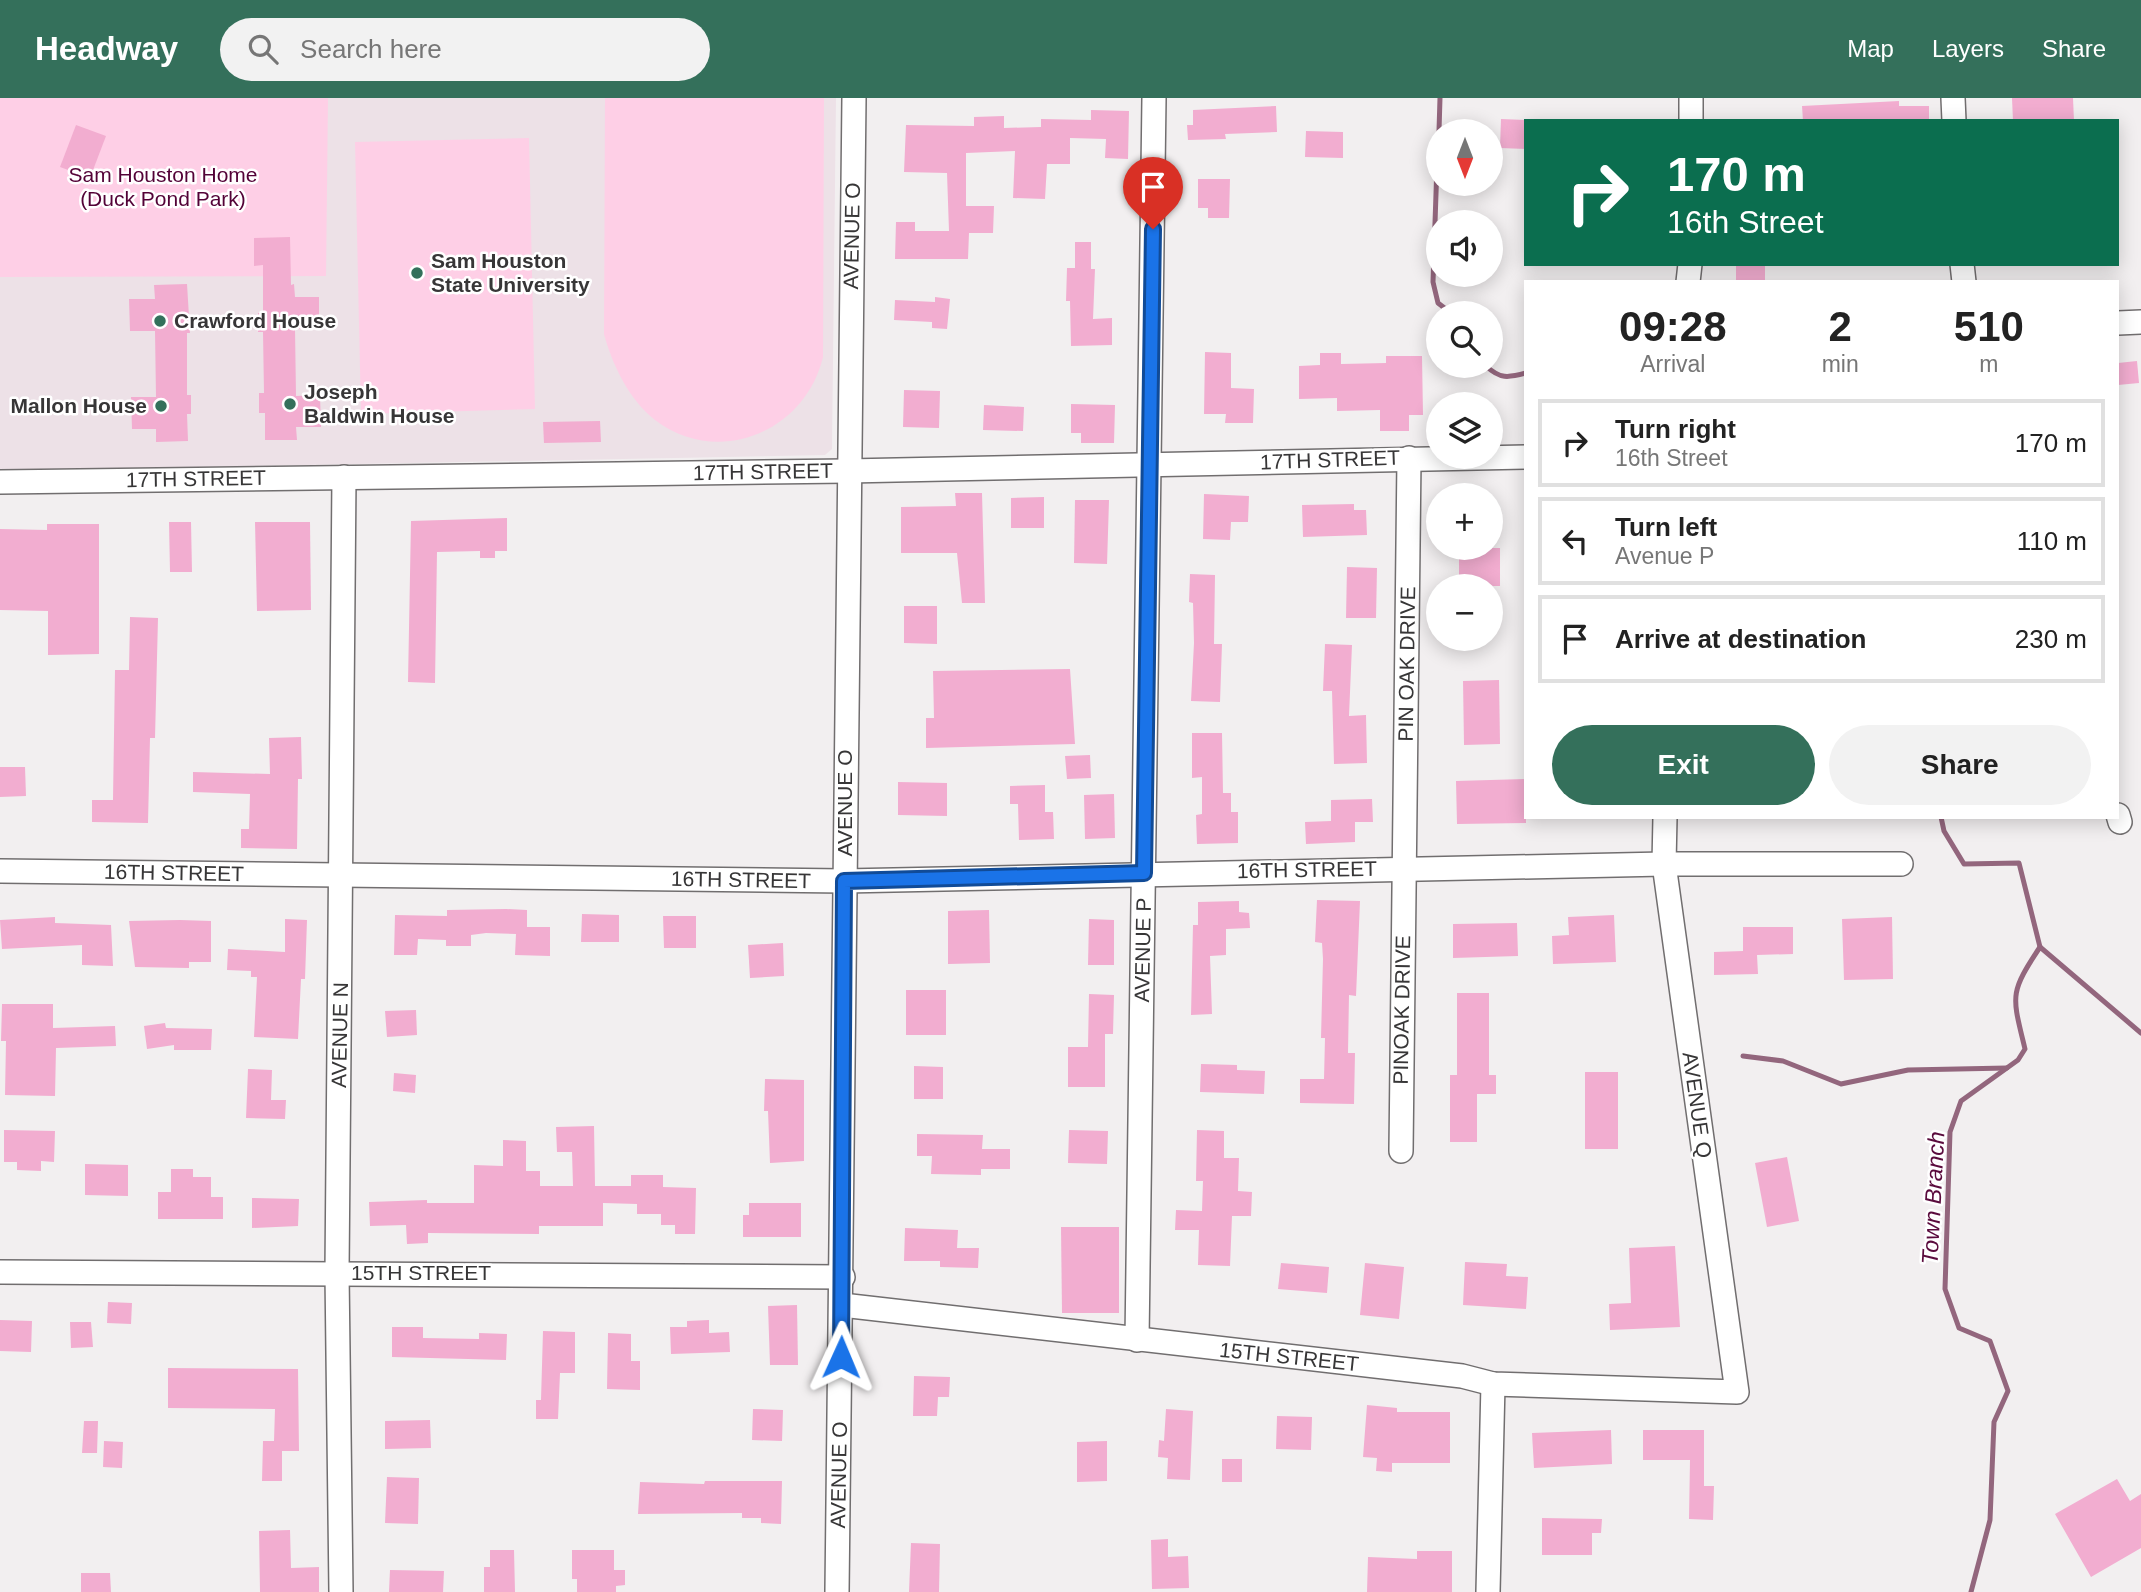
<!DOCTYPE html>
<meta charset="utf-8">
<style>
body{margin:0;font-family:Arial,sans-serif;background:#f2f2f2;color:#222;height:100vh;display:flex;flex-direction:column;font-size:26px;white-space:nowrap}
*{box-sizing:border-box;margin:0}
p{font-size:23px;color:#767676}
.icon{flex:none;width:38px;height:38px;fill:none;stroke:currentColor;stroke-width:2;stroke-linecap:round;stroke-linejoin:round}
.map{position:relative;flex:1;overflow:hidden}
.drawer{position:absolute;left:1524px;top:182px;width:595px;height:539px;display:flex;flex-direction:column;background:#fff;border-radius:0px;box-shadow:0 4px 18px #0003}
.drawer>*{flex:none}
.hud{position:absolute;left:1524px;top:21px;width:595px;height:147px;border-radius:0px;box-shadow:0 4px 18px #0003;background:#0b6e4f;color:#fff;overflow:hidden}
.needle{width:46px;rotate:180deg}
.controls{position:absolute;left:1426px;top:21px;display:grid;gap:14px}
.controls a{display:grid;place-items:center;width:77px;height:77px;border-radius:50%;background:#fff;box-shadow:0 4px 18px #0003;font-size:35px}
.pin{position:absolute;display:grid;place-items:center;width:60px;height:60px;color:#fff;margin:-72px -30px;border-radius:50% 50% 50% 0;rotate:-45deg;box-shadow:0 0 7px #0007}
.pin .icon{rotate:45deg}
.me{position:absolute;width:77px;margin:-38px;rotate:1deg;stroke-linejoin:round;filter:drop-shadow(0 0 5px #0008)}
.turn{display:flex;align-items:center;gap:24px;height:147px;padding:0 28px;font-size:32px}
.turn .icon{width:91px;height:91px;stroke-width:2.5}
.turn b{display:block;font-size:49px;line-height:60px}
.eta{display:flex;justify-content:space-evenly;align-items:center;height:119px;text-align:center}
.eta b{font-size:42px;font-weight:700;line-height:49px}
.button{display:flex;gap:14px;margin-top:auto;padding:14px 28px}
.button a{flex:1;height:80px;border-radius:42px;background:#34705b;color:#fff;font-size:28px;font-weight:700;line-height:80px;text-align:center}
.button a+a{background:#f2f2f2;color:#222}
ul{padding:0;list-style:none}
li{display:flex;align-items:center;gap:21px;height:88px;margin:0 14px 10px;padding:0 14px;border:4px solid #e0e0e0;border-radius:0px}
li div{flex:1}
li b{display:block;font-size:26px}
li em{font-style:normal}
header{display:flex;align-items:center;gap:42px;box-sizing:border-box;height:98px;padding:0 35px;background:#34705b;color:#fff}
header strong{font-size:33px}
nav{display:flex;gap:38px;margin-inline-start:auto;font-size:24px}
.search{width:490px;height:63px;background:#f2f2f2;display:flex;align-items:center;gap:18px;box-sizing:border-box;padding:0 24px;border-radius:38px;color:#767676;font-size:26px}
.map>svg:first-child{display:block}
.built{fill:#ede1e7}
.green{fill:#fecfe6}
.lines{fill:none;stroke-linecap:round;stroke-linejoin:round}
.stream{stroke:#93667d;stroke-width:5}
.building{fill:#f2add0}
.minor-casing{stroke:#716e6f;stroke-width:26}
.minor{stroke:#fff;stroke-width:23}
.route-casing{stroke:#114b97;stroke-width:18}
.route{stroke:#1a73e8;stroke-width:12}
.poi-dot{fill:#34705b;stroke:#fff;stroke-width:2.5}
.labels{text-anchor:middle;stroke-width:5;stroke-linejoin:round;paint-order:stroke}
.park-label{font-size:21px;fill:#530237;stroke:#fff}
.street-label{font-size:21px;fill:#373637;stroke:#fff}
.poi-label{font-size:21px;font-weight:bold;fill:#373637;stroke:#fff;text-anchor:start}
.water-label{font-size:23px;font-style:italic;fill:#5a0b3d;stroke:#fff}
</style>
<header>
<strong>Headway</strong>
<div class="search"><svg class="icon" aria-label="search" viewBox="0 0 24 24"><circle cx="10" cy="10" r="6"/><path d="M15 15l6 6"/></svg>Search here</div>
<nav><a>Map</a><a>Layers</a><a>Share</a></nav>
</header>
<div class="map">
<svg width="2141" height="1494" viewBox="0 0 2141 1494">
<rect width="100%" height="100%" fill="#f2eff0"/>
<!-- built -->
<polygon class="built" points="0,0 836,0 832,351 825,357 0,373"/>
<!-- green -->
<g class="green">
<polygon points="0,0 328,0 326,178 0,179"/>
<path d="M605,0H824L823,259C805,334 718,370 655,322C629,302 612,266 604,236Z"/>
<polygon points="529,40 535,311 361,316 355,44"/>
</g>
<g class="lines">
<!-- stream -->
<g class="stream">
<polyline points="1439,33 1440,0"/>
<polyline points="1438,37 1433,184 1438,205 1451,215"/>
<path d="M1486,268C1500,281 1508,280 1526,275"/>
<polyline points="1941,719 1944,733 1964,766 2019,765 2040,849"/>
<polyline points="1743,958 1783,963 1841,986 1908,972 2007,970"/>
<path d="M1971,1494L1990,1422L1994,1324L2008,1293L1990,1243L1959,1230L1945,1191L1950,1034L1961,1003L2018,962L2025,951C2012,897 2009,896 2040,849L2141,935"/>
</g>
</g>
<!-- building -->
<g class="building">
<polygon points="2012,0 2073,0 2074,23 2013,23"/>
<polygon points="1899,3 1899,8 1929,8 1929,23 1803,23 1802,8"/>
<polygon points="1276,8 1277,34 1225,36 1226,41 1188,42 1187,27 1193,27 1193,12"/>
<polygon points="1091,12 1129,13 1128,61 1105,60 1106,41 1070,40 1070,66 1047,66 1045,101 1013,100 1015,53 966,55 966,108 994,108 993,135 969,135 968,161 895,161 896,124 915,124 915,133 949,133 947,75 904,74 906,27 974,28 974,19 1004,18 1004,30 1041,29 1041,21 1091,22"/>
<polygon points="1501,21 1526,22 1526,51 1500,50"/>
<polygon points="76,27 106,38 90,80 60,69"/>
<polygon points="1306,33 1343,34 1343,60 1305,59"/>
<polygon points="1198,81 1230,81 1229,120 1208,120 1208,110 1198,110"/>
<polygon points="290,139 291,187 294,186 295,199 319,199 319,231 295,231 296,298 320,297 321,329 296,329 297,342 265,342 265,315 259,315 259,295 264,295 263,234 258,234 258,215 263,215 263,167 254,168 254,140"/>
<polygon points="1075,144 1091,144 1091,171 1095,171 1093,221 1112,220 1112,247 1071,248 1070,203 1066,203 1067,170 1075,170"/>
<polygon points="1736,166 1765,166 1765,183 1736,182"/>
<polygon points="187,186 190,235 187,235 187,297 191,297 191,316 187,316 188,343 156,344 156,331 132,331 131,299 156,299 155,233 130,233 129,201 155,201 154,187"/>
<polygon points="935,199 950,201 947,231 932,230 932,224 894,222 895,202 935,204"/>
<polygon points="1205,254 1231,255 1231,290 1254,291 1253,325 1225,325 1226,316 1204,316"/>
<polygon points="1320,255 1341,255 1341,266 1386,265 1386,258 1422,258 1423,317 1409,317 1409,333 1380,333 1380,312 1337,313 1337,300 1299,301 1299,268 1320,267"/>
<polygon points="2137,263 2139,285 2118,287 2118,265"/>
<polygon points="904,292 940,293 939,330 903,329"/>
<polygon points="1071,306 1115,307 1114,345 1081,345 1081,335 1071,335"/>
<polygon points="984,307 1024,309 1023,333 983,332"/>
<polygon points="600,323 601,344 544,345 543,324"/>
<polygon points="955,395 982,395 985,505 962,505 957,455 901,455 901,409 956,408"/>
<polygon points="1204,396 1249,398 1248,424 1231,424 1230,442 1203,441"/>
<polygon points="1044,399 1044,430 1011,430 1011,400"/>
<polygon points="1075,402 1109,402 1107,466 1074,465"/>
<polygon points="1354,406 1354,412 1366,412 1367,437 1303,439 1302,407"/>
<polygon points="507,420 507,453 495,453 495,460 480,460 480,453 437,454 435,585 408,584 411,423"/>
<polygon points="169,424 191,424 192,474 170,474"/>
<polygon points="255,424 310,424 311,512 257,513"/>
<polygon points="47,426 99,426 99,556 48,557 48,513 0,512 0,431 47,432"/>
<rect x="1459" y="450" width="41" height="38"/>
<polygon points="1347,469 1377,470 1376,520 1346,520"/>
<polygon points="1190,476 1215,477 1214,546 1222,546 1220,604 1191,603 1194,545 1193,505 1189,504"/>
<polygon points="904,508 937,508 937,546 904,545"/>
<polygon points="130,519 158,520 155,640 150,640 148,725 92,724 92,702 113,702 115,572 129,572"/>
<polygon points="1325,546 1352,547 1349,618 1366,617 1367,665 1334,666 1332,593 1323,593"/>
<polygon points="1070,571 1075,646 926,650 926,620 934,620 933,573"/>
<polygon points="1499,582 1500,646 1464,647 1463,583"/>
<polygon points="1192,635 1222,635 1223,695 1231,695 1231,714 1238,714 1238,745 1197,746 1196,717 1202,716 1202,679 1192,680"/>
<polygon points="301,639 302,681 298,681 297,751 241,750 241,731 249,731 250,696 193,694 193,674 270,676 269,640"/>
<polygon points="1090,657 1091,680 1067,681 1065,658"/>
<polygon points="0,669 25,669 26,698 0,699"/>
<polygon points="1525,681 1526,725 1457,726 1456,683"/>
<polygon points="898,684 947,685 947,718 898,717"/>
<polygon points="1045,687 1045,714 1053,714 1054,741 1019,742 1018,706 1010,706 1010,688"/>
<polygon points="1114,696 1115,740 1085,741 1084,697"/>
<polygon points="1372,701 1373,724 1355,724 1355,744 1306,746 1305,724 1331,723 1331,702"/>
<polygon points="1317,802 1360,803 1356,898 1349,897 1348,955 1355,955 1354,1006 1300,1005 1300,981 1324,981 1325,940 1321,940 1323,861 1322,845 1315,844"/>
<polygon points="1239,803 1239,814 1249,815 1250,830 1226,831 1226,857 1210,858 1212,916 1191,917 1193,827 1198,827 1198,804"/>
<polygon points="506,811 527,812 527,829 550,829 550,858 515,857 516,836 486,835 471,837 471,848 446,848 446,842 418,841 417,857 394,857 395,817 447,818 447,812"/>
<polygon points="989,812 990,865 948,866 948,813"/>
<polygon points="582,816 619,817 619,844 581,844"/>
<polygon points="1614,817 1616,864 1553,866 1552,838 1569,837 1568,819"/>
<polygon points="663,818 696,818 696,850 664,850"/>
<polygon points="55,819 55,825 111,827 113,868 82,867 82,847 2,851 0,822"/>
<polygon points="1892,819 1893,881 1844,882 1842,821"/>
<polygon points="285,821 307,822 305,881 301,881 298,941 254,939 257,879 251,879 251,873 227,872 228,851 285,854"/>
<polygon points="1089,821 1114,822 1114,867 1088,867"/>
<polygon points="180,822 211,823 211,864 189,864 189,870 135,869 129,823"/>
<polygon points="1517,825 1518,858 1453,860 1453,826"/>
<polygon points="1743,829 1793,829 1793,856 1757,857 1758,876 1714,877 1714,854 1743,853"/>
<polygon points="783,845 784,878 750,880 748,847"/>
<rect x="906" y="892" width="40" height="45"/>
<polygon points="1457,895 1489,895 1489,977 1496,977 1496,996 1477,996 1477,1044 1450,1044 1450,977 1457,977"/>
<polygon points="1089,896 1114,897 1113,936 1105,936 1105,989 1068,989 1068,949 1088,949"/>
<polygon points="2,906 53,906 53,930 115,928 116,948 56,950 55,998 5,997 6,943 1,943"/>
<polygon points="416,912 417,937 387,939 385,913"/>
<polygon points="165,925 166,930 212,931 211,952 174,952 174,947 147,951 144,928"/>
<polygon points="1201,966 1237,967 1237,972 1265,973 1264,996 1200,994"/>
<polygon points="914,968 943,969 943,1001 914,1001"/>
<polygon points="248,971 272,972 271,1002 286,1002 285,1021 246,1020"/>
<rect x="1585" y="974" width="33" height="77"/>
<polygon points="394,975 416,977 415,995 393,993"/>
<polygon points="765,981 804,982 804,1063 770,1065 768,1013 764,1013"/>
<polygon points="594,1028 595,1088 631,1088 631,1077 663,1077 663,1089 696,1090 695,1136 675,1136 675,1127 661,1127 661,1116 637,1116 637,1106 603,1105 603,1128 539,1128 539,1136 428,1135 428,1145 407,1146 406,1127 370,1128 369,1104 427,1102 427,1105 474,1105 474,1067 503,1068 503,1042 526,1043 526,1073 540,1073 540,1088 573,1088 572,1054 557,1054 556,1029"/>
<polygon points="4,1032 55,1033 54,1064 41,1063 41,1073 17,1072 17,1064 4,1064"/>
<polygon points="1069,1032 1108,1033 1107,1066 1068,1065"/>
<polygon points="1197,1032 1224,1033 1224,1060 1239,1060 1238,1093 1252,1094 1251,1118 1232,1118 1230,1168 1198,1167 1199,1132 1175,1132 1176,1112 1202,1113 1203,1083 1196,1083"/>
<polygon points="917,1036 983,1037 982,1051 1010,1051 1010,1071 981,1071 981,1077 931,1076 932,1058 917,1058"/>
<polygon points="1787,1059 1799,1123 1767,1129 1755,1065"/>
<polygon points="85,1066 128,1067 128,1098 85,1097"/>
<polygon points="171,1071 193,1071 193,1079 211,1079 211,1099 223,1099 223,1121 158,1121 158,1094 171,1094"/>
<polygon points="252,1100 299,1101 298,1128 252,1130"/>
<polygon points="749,1105 801,1105 801,1139 743,1139 743,1117 749,1117"/>
<polygon points="1061,1129 1119,1129 1119,1215 1062,1215"/>
<polygon points="905,1130 958,1132 957,1150 979,1150 978,1170 940,1169 940,1163 904,1163"/>
<polygon points="1675,1148 1680,1229 1610,1232 1609,1206 1631,1205 1629,1150"/>
<polygon points="1465,1164 1507,1166 1506,1178 1528,1179 1526,1211 1463,1207"/>
<polygon points="1281,1165 1329,1169 1327,1195 1278,1191"/>
<polygon points="1365,1165 1404,1169 1399,1221 1360,1217"/>
<polygon points="108,1204 132,1205 131,1226 107,1225"/>
<polygon points="797,1207 798,1267 770,1267 768,1208"/>
<polygon points="0,1222 32,1223 31,1254 0,1253"/>
<polygon points="709,1222 709,1235 729,1234 730,1254 671,1256 670,1229 687,1229 687,1223"/>
<polygon points="70,1224 91,1224 93,1249 71,1250"/>
<polygon points="392,1229 423,1229 423,1240 479,1241 479,1235 507,1236 506,1262 392,1259"/>
<polygon points="543,1233 575,1234 575,1275 560,1275 558,1321 536,1321 536,1302 541,1302"/>
<polygon points="608,1235 631,1236 631,1263 640,1263 640,1292 607,1291"/>
<polygon points="168,1270 298,1271 299,1353 282,1353 282,1383 262,1383 263,1343 274,1343 275,1311 168,1310"/>
<polygon points="914,1278 950,1279 949,1299 938,1299 937,1318 913,1318"/>
<polygon points="1367,1307 1397,1310 1397,1314 1450,1314 1450,1365 1392,1365 1392,1374 1376,1373 1377,1360 1363,1359"/>
<polygon points="753,1311 783,1312 782,1343 752,1342"/>
<polygon points="1166,1311 1193,1313 1190,1382 1167,1381 1168,1360 1158,1359 1159,1342 1164,1343"/>
<polygon points="1277,1318 1312,1319 1311,1352 1276,1351"/>
<polygon points="430,1322 431,1350 385,1351 385,1323"/>
<polygon points="84,1323 98,1323 97,1355 82,1355"/>
<polygon points="1611,1332 1612,1366 1534,1370 1532,1335"/>
<polygon points="1643,1332 1704,1332 1704,1388 1714,1388 1713,1422 1689,1421 1690,1362 1643,1362"/>
<polygon points="104,1343 123,1344 122,1370 103,1369"/>
<polygon points="1107,1343 1107,1383 1077,1384 1077,1344"/>
<rect x="1222" y="1361" width="20" height="23"/>
<polygon points="387,1379 419,1380 418,1426 385,1425"/>
<polygon points="2117,1381 2130,1403 2141,1396 2141,1450 2091,1479 2055,1416"/>
<polygon points="705,1383 782,1383 781,1426 761,1425 761,1420 742,1420 742,1415 638,1416 640,1384 704,1386"/>
<polygon points="1542,1420 1602,1421 1601,1435 1592,1435 1592,1457 1542,1457"/>
<polygon points="290,1432 291,1470 319,1469 319,1494 260,1494 259,1433"/>
<polygon points="1168,1441 1168,1459 1188,1458 1189,1490 1152,1491 1151,1442"/>
<polygon points="911,1445 940,1446 939,1494 909,1494"/>
<polygon points="490,1452 514,1452 515,1494 484,1494 484,1469 490,1469"/>
<polygon points="572,1452 614,1452 614,1472 625,1472 625,1487 616,1488 616,1494 577,1494 577,1481 572,1481"/>
<polygon points="1417,1453 1452,1453 1452,1494 1367,1494 1368,1459 1417,1461"/>
<polygon points="390,1472 444,1473 443,1494 389,1494"/>
<polygon points="81,1475 110,1475 111,1494 81,1494"/>
</g>
<g class="lines">
<defs>
<g id="minor">
<polyline points="1691,0 1691,23"/>
<polyline points="1953,0 1954,23"/>
<polyline points="1962,166 1964,184"/>
<polyline points="1688,184 1690,166"/>
<polyline points="2118,225 2141,224"/>
<polyline points="0,384 848,373 1526,359"/>
<polyline points="2118,717 2120,724"/>
<polyline points="0,773 844,783 1664,766 1901,766"/>
<polyline points="1401,1053 1409,360"/>
<polyline points="0,1174 843,1179"/>
<polyline points="842,1207 1462,1278 1493,1286 1737,1294 1664,766 1665,719"/>
<polyline points="1137,1242 1154,0"/>
<polyline points="341,1494 337,1175 344,379"/>
<polyline points="837,1494 854,0"/>
<polyline points="1488,1494 1493,1286"/>
</g>
</defs>
<!-- minor casing -->
<use href="#minor" class="minor-casing"/>
<!-- minor -->
<use href="#minor" class="minor"/>
</g>
<g class="lines">
<defs>
<polyline id="route" points="841,1259 844,783 1144,775 1153,131"/>
</defs>
<!-- route casing -->
<use href="#route" class="route-casing"/>
<!-- route -->
<use href="#route" class="route"/>
</g>
<!-- markers -->
<g class="poi-dot">
<circle cx="417" cy="175" r="7"/>
<circle cx="160" cy="223" r="7"/>
<circle cx="290" cy="306" r="7"/>
<circle cx="161" cy="308" r="7"/>
</g>
<g class="labels">
<!-- park labels -->
<g class="park-label">
<text x="163" y="84">Sam Houston Home<tspan x="163" dy="24">(Duck Pond Park)</tspan></text>
</g>
<!-- street labels -->
<g class="street-label">
<text transform="translate(852 138) rotate(-89)" y="7">AVENUE O</text>
<text transform="translate(1330 362) rotate(-2)" y="7">17TH STREET</text>
<text transform="translate(763 374) rotate(-1)" y="7">17TH STREET</text>
<text transform="translate(196 381) rotate(-1)" y="7">17TH STREET</text>
<text transform="translate(1407 566) rotate(-89)" y="7">PIN OAK DRIVE</text>
<text transform="translate(845 705) rotate(-90)" y="7">AVENUE O</text>
<text transform="translate(1307 772) rotate(-1)" y="7">16TH STREET</text>
<text transform="translate(174 775) rotate(1)" y="7">16TH STREET</text>
<text transform="translate(741 782) rotate(1)" y="7">16TH STREET</text>
<text transform="translate(1143 852) rotate(-89)" y="7">AVENUE P</text>
<text transform="translate(1402 912) rotate(-89)" y="7">PINOAK DRIVE</text>
<text transform="translate(340 937) rotate(-89)" y="7">AVENUE N</text>
<text transform="translate(1697 1007) rotate(82)" y="7">AVENUE Q</text>
<text x="421" y="1182">15TH STREET</text>
<text transform="translate(1289 1259) rotate(6)" y="7">15TH STREET</text>
<text transform="translate(839 1377) rotate(-89)" y="7">AVENUE O</text>
</g>
<!-- poi labels -->
<g class="poi-label">
<text x="431" y="170">Sam Houston<tspan x="431" dy="24">State University</tspan></text>
<text x="174" y="230">Crawford House</text>
<text x="304" y="301">Joseph<tspan x="304" dy="24">Baldwin House</tspan></text>
<text x="147" y="315" text-anchor="end">Mallon House</text>
</g>
<!-- water labels -->
<g class="water-label">
<text transform="translate(1933 1100) rotate(-87)" y="8">Town Branch</text>
</g>
</g>
</svg>
<div class="controls">
<a><svg class="needle" viewBox="-14 -14 28 28"><path d="M0-13l5 13h-10z" fill="#e53935"/><path d="M0 13l5-13h-10z" fill="#767676"/></svg></a>
<a><svg class="icon" aria-label="sound" viewBox="0 0 24 24"><path d="M4 9h4l5-4v14l-5-4H4zM17 9q2 3 0 6"/></svg></a>
<a><svg class="icon" aria-label="search" viewBox="0 0 24 24"><circle cx="10" cy="10" r="6"/><path d="M15 15l6 6"/></svg></a>
<a><svg class="icon" aria-label="layers" viewBox="0 0 24 24"><path d="M12 4l9 5-9 5-9-5zM3 14l9 5 9-5"/></svg></a>
<a>+</a>
<a>−</a>
</div>
<div class="pin" style="left:1153px;top:131px;background:#d93025"><svg class="icon" aria-label="arrive" viewBox="0 0 24 24"><path d="M6 21V4h12l-3 4 3 4H6"/></svg></div>
<svg class="me" style="left:841px;top:1259px" viewBox="-20 -20 40 40"><path d="M0-17L14 15 0 8-14 15z" fill="#1a73e8" stroke="#fff" stroke-width="4"/></svg>
<div class="hud">
<div class="turn"><svg class="icon" aria-label="right" viewBox="0 0 24 24"><path d="M7 20v-9h11M14 6l5 5-5 5"/></svg><div><b>170 m</b>16th Street</div></div>
</div>
<section class="drawer">
<div class="eta">
<div><b>09:28</b><p>Arrival</p></div>
<div><b>2</b><p>min</p></div>
<div><b>510</b><p>m</p></div>
</div>
<ul>
<li><svg class="icon" aria-label="right" viewBox="0 0 24 24"><path d="M7 20v-9h11M14 6l5 5-5 5"/></svg><div><b>Turn right</b><p>16th Street</p></div><em>170 m</em></li>
<li><svg class="icon" aria-label="left" viewBox="0 0 24 24"><path d="M17 20v-9H6M10 6l-5 5 5 5"/></svg><div><b>Turn left</b><p>Avenue P</p></div><em>110 m</em></li>
<li><svg class="icon" aria-label="arrive" viewBox="0 0 24 24"><path d="M6 21V4h12l-3 4 3 4H6"/></svg><div><b>Arrive at destination</b></div><em>230 m</em></li>
</ul>
<div class="button"><a>Exit</a><a>Share</a></div>
</section>
</div>
